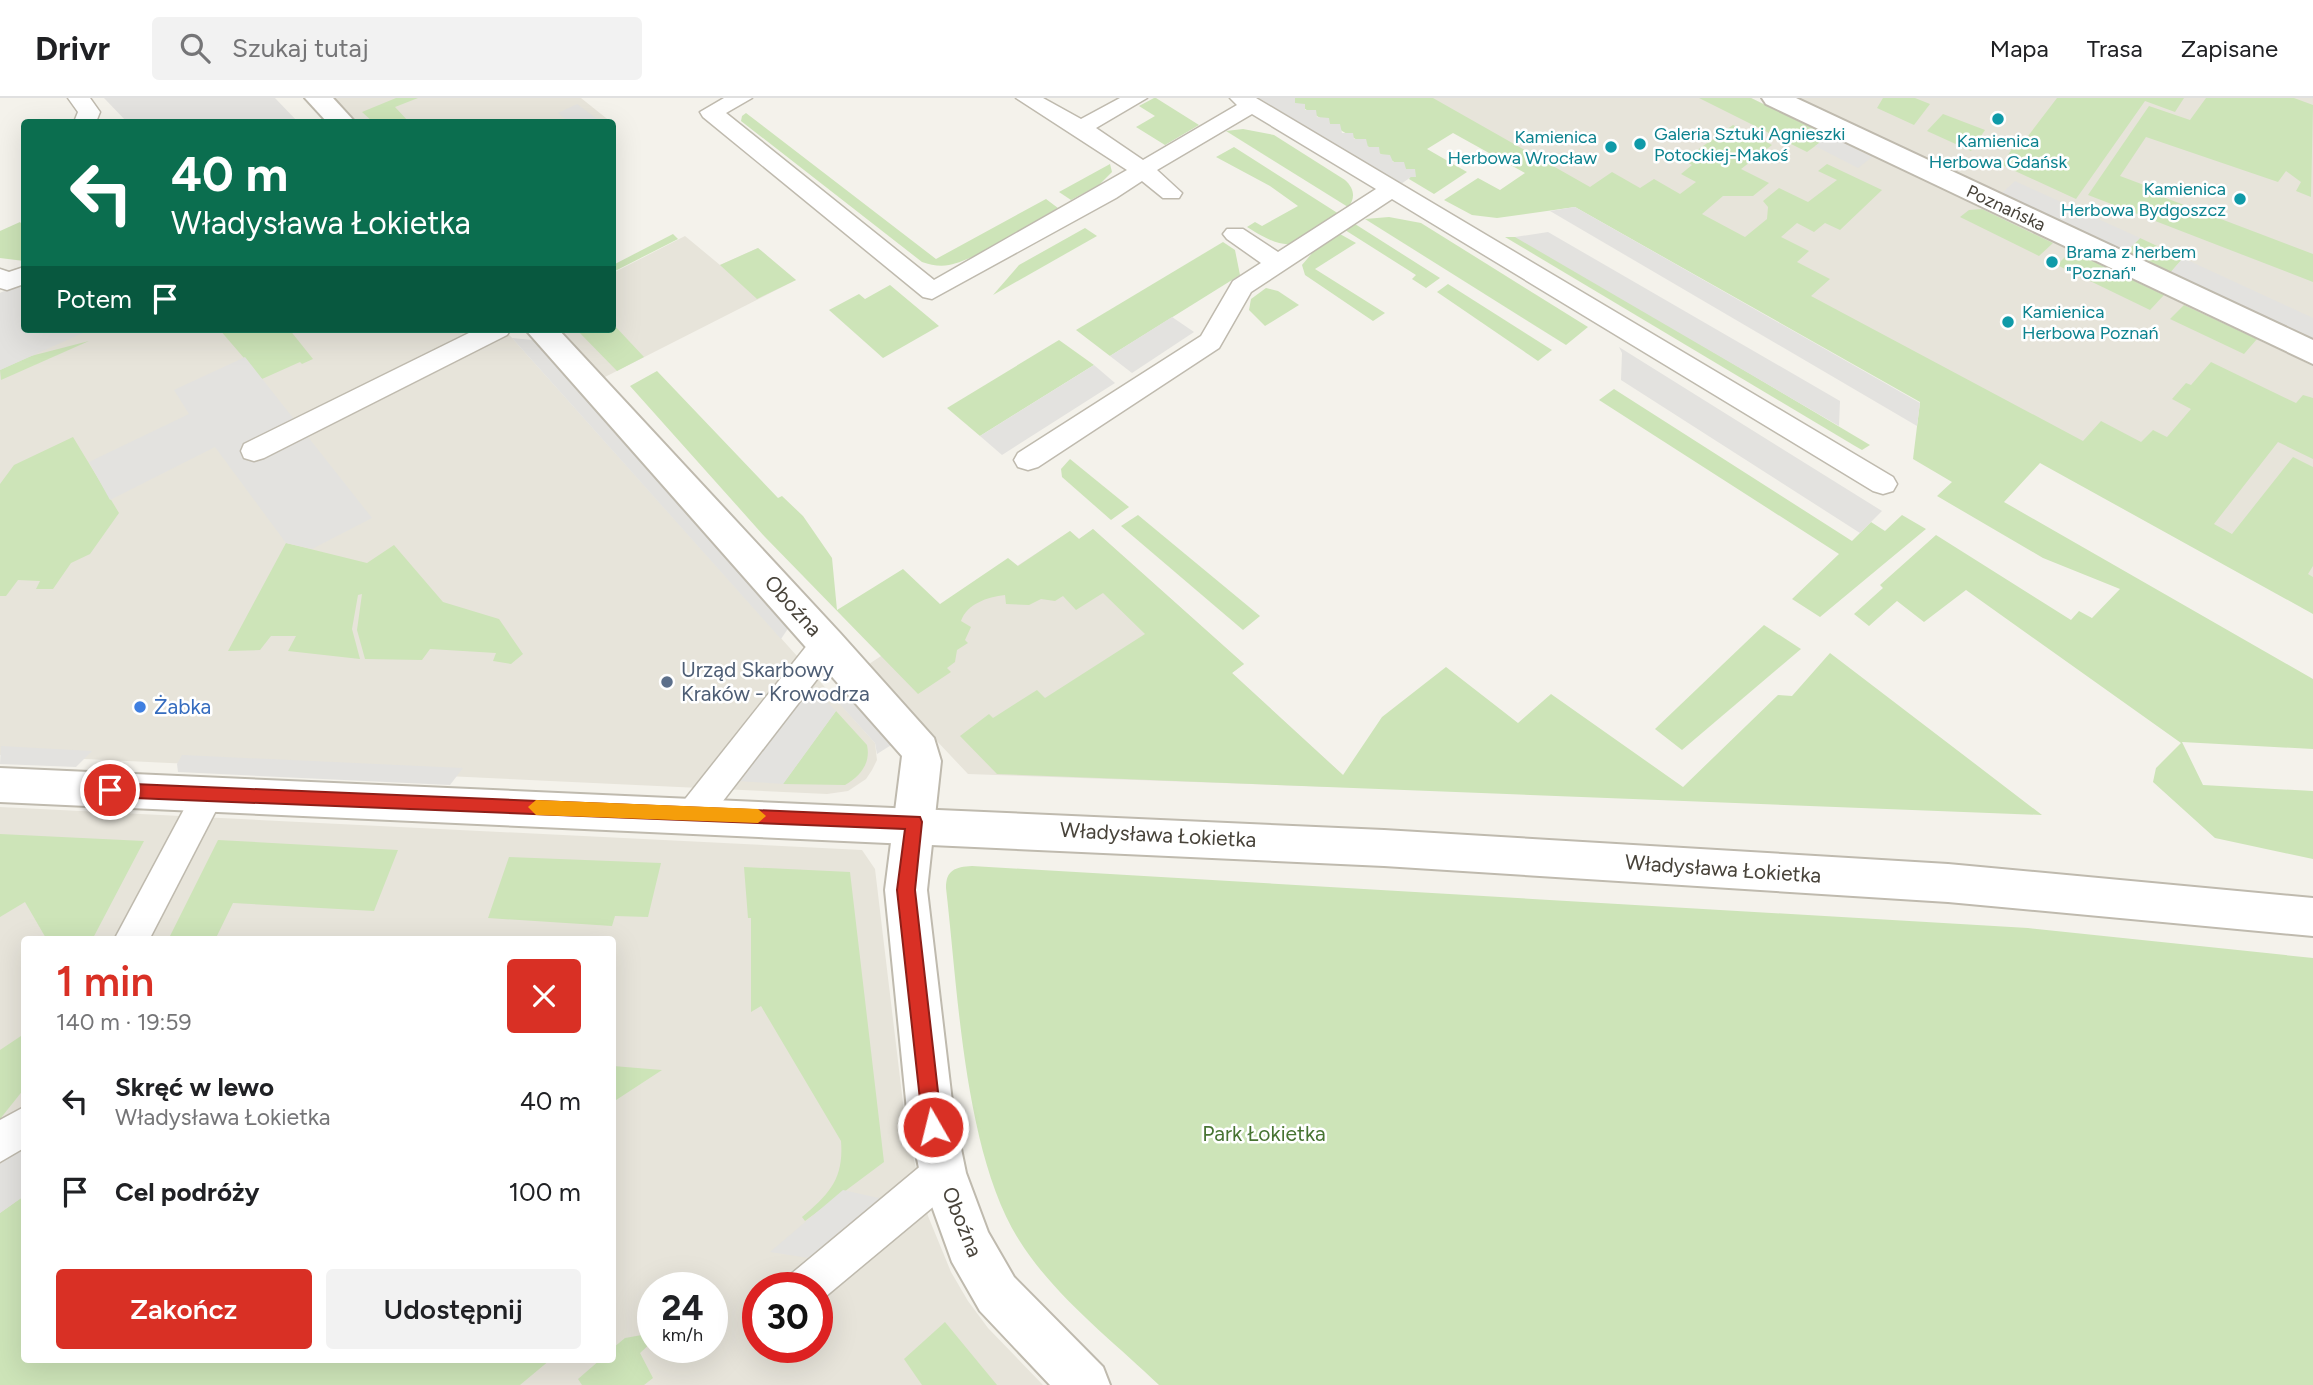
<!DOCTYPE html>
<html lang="pl">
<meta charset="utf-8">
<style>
body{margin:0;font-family:Figtree,sans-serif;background:#f2f2f2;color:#202124;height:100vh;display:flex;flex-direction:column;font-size:26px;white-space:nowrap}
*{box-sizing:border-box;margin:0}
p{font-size:23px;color:#757577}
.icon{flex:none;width:38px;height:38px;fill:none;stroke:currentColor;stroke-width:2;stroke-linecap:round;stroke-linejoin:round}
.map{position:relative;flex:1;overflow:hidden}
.panel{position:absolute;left:21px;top:838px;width:595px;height:427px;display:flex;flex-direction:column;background:#fff;border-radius:7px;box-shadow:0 7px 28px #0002}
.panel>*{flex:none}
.top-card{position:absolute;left:21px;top:21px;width:595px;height:214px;border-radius:7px;box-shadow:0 7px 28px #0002;background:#0b6e4f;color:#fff;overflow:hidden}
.speed{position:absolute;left:637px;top:1174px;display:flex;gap:14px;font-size:35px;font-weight:700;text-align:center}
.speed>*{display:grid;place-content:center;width:91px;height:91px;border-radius:50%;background:#fff;box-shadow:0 7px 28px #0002;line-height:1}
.speed small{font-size:18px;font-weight:400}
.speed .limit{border:10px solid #d22;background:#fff;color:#111}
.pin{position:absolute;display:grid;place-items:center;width:60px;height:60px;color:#fff;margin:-30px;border:4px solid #fff;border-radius:50%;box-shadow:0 2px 7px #0007}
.me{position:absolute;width:77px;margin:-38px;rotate:352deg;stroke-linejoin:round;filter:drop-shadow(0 0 5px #0008)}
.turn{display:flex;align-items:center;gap:24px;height:147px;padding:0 35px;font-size:32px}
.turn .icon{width:91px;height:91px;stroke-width:2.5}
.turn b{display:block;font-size:49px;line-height:60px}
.then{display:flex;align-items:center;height:66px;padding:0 35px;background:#0003;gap:14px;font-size:26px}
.round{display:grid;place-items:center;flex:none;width:74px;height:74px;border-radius:7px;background:#f2f2f2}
.head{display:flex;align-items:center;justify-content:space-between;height:119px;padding:0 35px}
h1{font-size:42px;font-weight:600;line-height:52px;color:#d93025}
.button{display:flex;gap:14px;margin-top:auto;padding:14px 35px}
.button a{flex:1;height:80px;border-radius:7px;background:#d93025;color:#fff;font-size:28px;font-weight:600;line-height:80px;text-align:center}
.button a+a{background:#f2f2f2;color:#202124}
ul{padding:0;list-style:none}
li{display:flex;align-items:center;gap:21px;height:91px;padding:0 35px}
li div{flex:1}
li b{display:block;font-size:26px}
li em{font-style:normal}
header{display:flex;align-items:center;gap:42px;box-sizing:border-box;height:98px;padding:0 35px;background:#fff;border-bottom:2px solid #e0e0e0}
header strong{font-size:33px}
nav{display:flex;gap:38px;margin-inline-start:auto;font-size:24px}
.search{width:490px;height:63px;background:#f2f2f2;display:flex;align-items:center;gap:18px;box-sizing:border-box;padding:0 24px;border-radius:7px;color:#757577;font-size:26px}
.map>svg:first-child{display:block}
.residential{fill:#e7e4da;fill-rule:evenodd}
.green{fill:#cde4b8}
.parking{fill:#e3e2df}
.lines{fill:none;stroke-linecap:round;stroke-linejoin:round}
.service-casing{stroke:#bfbaae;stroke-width:3}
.minor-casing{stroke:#bfbaae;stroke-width:4}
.tertiary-casing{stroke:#bfbaae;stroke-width:4}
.service{fill:#fff;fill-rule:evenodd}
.minor{fill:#fff;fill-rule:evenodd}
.tertiary{fill:#fff;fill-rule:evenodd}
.route{fill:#d93025;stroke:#8d1f18;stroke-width:2}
.slow{fill:#f59e0b}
.culture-dot{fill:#0f9aa8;stroke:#fff;stroke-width:2.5}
.service-dot{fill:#5c6f8a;stroke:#fff;stroke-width:2.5}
.shop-dot{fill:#3f7fe0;stroke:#fff;stroke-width:2.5}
.labels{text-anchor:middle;stroke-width:5;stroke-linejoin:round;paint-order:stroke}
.far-culture-label{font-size:18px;fill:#0d838f;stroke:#fff;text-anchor:start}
.far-street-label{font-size:18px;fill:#48433a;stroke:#fff}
.street-label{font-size:21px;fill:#48433a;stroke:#fff}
.service-label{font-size:21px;fill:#4e5e75;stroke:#fff;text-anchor:start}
.shop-label{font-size:21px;fill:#366cbe;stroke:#fff;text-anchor:start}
.park-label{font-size:21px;fill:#477432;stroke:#fff}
</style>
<header>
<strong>Drivr</strong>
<div class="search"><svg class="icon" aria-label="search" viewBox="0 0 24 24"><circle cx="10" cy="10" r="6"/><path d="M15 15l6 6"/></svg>Szukaj tutaj</div>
<nav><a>Mapa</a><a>Trasa</a><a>Zapisane</a></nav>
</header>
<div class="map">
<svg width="2313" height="1287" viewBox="0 0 2313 1287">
<rect width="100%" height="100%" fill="#f4f2eb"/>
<!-- residential -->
<g class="residential">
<polygon points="332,0 581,0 611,24 356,24"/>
<polygon points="1404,0 1751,0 2313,268 2313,498"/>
<polygon points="1798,0 2313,0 2313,241 1996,94"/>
<polygon points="685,138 720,167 758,150 796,182 603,280 557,231 612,231 613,175"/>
<polygon points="24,185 24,231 504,231 875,645 877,662 872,672 866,681 848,693 827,696 0,657 0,195"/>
<polygon points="1093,431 1244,566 1232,575 1343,677 1335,689 968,676 866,568 1070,433 1079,441"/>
<path d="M0,709L862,752L875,771L906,1030L928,1118L951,1174L968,1203L988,1230L1043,1287H0ZM24,842H612V1262H24ZM653,1190H712V1250H653ZM758,1190H817V1250H758Z"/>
</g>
<!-- green -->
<g class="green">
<polygon points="396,0 418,0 395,9 409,24 373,24 362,14"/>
<polygon points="1154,0 1156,0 1199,27 1165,47 1136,29 1155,18 1139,8"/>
<polygon points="1295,0 1433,0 1590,89 1612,74 1640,90 1654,81 1680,96 1696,84 1681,76 1692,67 1683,62 1733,27 1772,47 1741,71 1769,85 1753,98 1723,98 1702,116 1745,139 1767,121 1768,109 1763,103 1779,90 1808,104 1837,82 1818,73 1827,66 1882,92 1840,132 1825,125 1814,134 1797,125 1781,139 1809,153 1797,164 1830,181 1811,198 2083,343 2101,323 2141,344 2153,332 2167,339 2191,311 2172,301 2186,285 2191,287 2211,264 2296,305 2303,297 2313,300 2313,361 2278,344 2214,426 2232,436 2293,359 2313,369 2313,468 2308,476 2313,479 2313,516 2040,365 2004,404 2313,581 2313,651 2182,644 2203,687 2313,693 2313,761 2215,740 2153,684 2156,670 2181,645 1966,492 1924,524 1897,503 1869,528 1854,516 1883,490 1880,487 1936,437 2071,522 2079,513 2092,520 2120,491 2043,460 1937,398 1952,384 1913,361 1920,304 1575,109 1497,120 1472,117 1444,102 1478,80 1500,92 1525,75 1453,35 1427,51 1467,74 1434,96 1409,81 1414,71 1406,71 1295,5"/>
<polygon points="1699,0 1751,0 1829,38 1807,54"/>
<polygon points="1883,0 1915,0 1930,6 1914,27 1877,10"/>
<polygon points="2057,0 2184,0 2175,14 2145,3 2076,101 2002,67 2016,44 2022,46"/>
<polygon points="2206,0 2294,0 2313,7 2311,99 2296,93 2301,84 2286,73 2278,84 2146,39 2120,78 2144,87 2142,91 2313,156 2313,184 2088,97 2149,8 2190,22"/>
<path d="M746,15L936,161L1046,101L1058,110C1029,126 979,161 949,167C940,169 931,167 922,164L741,23L742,18Z"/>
<polygon points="1943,16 1985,32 1971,53 1927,33"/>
<path d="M1243,31L1274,37L1345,82C1354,90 1356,100 1348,109L1226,33Z"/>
<path d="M1234,49L1339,116C1295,145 1296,160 1247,129L1255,124L1262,128L1298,108L1270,88L1216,59Z"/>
<polygon points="1110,66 1112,74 1099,87 1071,102 1059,94"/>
<polygon points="1982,111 2053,145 2039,158 1960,119 1969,112"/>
<polygon points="1389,119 1421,125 1588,229 1566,247 1365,121"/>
<polygon points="20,124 24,129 24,163 0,160 0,133"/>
<polygon points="1355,126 1440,180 1426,190 1412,181 1416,177 1345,132"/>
<polygon points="1085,130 1097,138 993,197 1019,167"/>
<polygon points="673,136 678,141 613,174 613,167"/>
<polygon points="1340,136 1356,145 1315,171 1385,215 1373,223 1305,177 1302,167 1313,154"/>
<polygon points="1505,139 1520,139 1870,347 1862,352 1855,348"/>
<polygon points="2140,140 2183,160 2170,175 2126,154"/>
<polygon points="1223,144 1235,152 1240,177 1110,258 1076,232"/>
<polygon points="758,150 796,182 757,201 720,167"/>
<polygon points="2071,153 2164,197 2150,212 2057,167"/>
<polygon points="1448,186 1552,252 1538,263 1437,194"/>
<polygon points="890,187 939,228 883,260 829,212 859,196 865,201"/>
<polygon points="1266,190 1278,193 1299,207 1265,228 1249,212 1251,201"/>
<polygon points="2184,207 2257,241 2244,256 2170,221"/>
<polygon points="613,226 644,259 617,273 576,231 612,231"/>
<polygon points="219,231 289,231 313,261 302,266 300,264 262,281"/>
<polygon points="1059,242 1094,267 980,338 947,310"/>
<polygon points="89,243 1,282 0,272 31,258"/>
<path d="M657,273L778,400L782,398L803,418L832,460L837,512L903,471L940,506L1008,460L1018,468L1070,433L1079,441L1093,431L1244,566L1232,575L1343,677L1382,619L1446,569L1518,625L1551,596L1683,689L1778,597L1792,598L1830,555L2042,717L997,676L960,638L989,616L993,620L1037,592L1045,600L1145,536L1103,495L1076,512L1063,498L1055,503L1041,501L1029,507L1006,506L1005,497C987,499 967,506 961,523L971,529L965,542L968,545L957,552L955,564L947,570L951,574L918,596L765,439L630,288Z"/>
<polygon points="1614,291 1852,443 1871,424 1885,433 1902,417 1926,431 1820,519 1792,501 1839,456 1599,302"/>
<polygon points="73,339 119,415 90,456 71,465 53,491 36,491 40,483 18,482 6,498 0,498 0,386 14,367"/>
<polygon points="1070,361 1129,409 1111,422 1062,379 1061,371"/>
<polygon points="1138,417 1260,518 1243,532 1121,428"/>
<polygon points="286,445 367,465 394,447 443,504 499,521 523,556 511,566 493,563 496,555 430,551 422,562 365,561 357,532 362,496 358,497 352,531 360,561 288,553 296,538 271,538 260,552 228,553"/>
<polygon points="1764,527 1801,551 1682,652 1655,631"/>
<path d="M836,613L867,647C871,666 860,678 845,687L783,686Z"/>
<polygon points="0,736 144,743 92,842 47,842 25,804 0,819"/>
<polygon points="218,742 398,752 374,813 233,805 215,842 168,842"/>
<polygon points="509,759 661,765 648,819 615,818 612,828 488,820"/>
<path d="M972,768L2028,830L2313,860V1287H1159C1112,1242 1054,1198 1019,1142C964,1054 958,893 946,790C946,772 955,769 972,768Z"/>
<path d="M744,769L850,774L884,1064L805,1123L802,1119C829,1096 844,1081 841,1043L761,908L751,914V820H748Z"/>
<polygon points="24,936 24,991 0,1021 0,952"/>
<polygon points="613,968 662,972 613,1004"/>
<polygon points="24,1098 24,1262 550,1262 520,1287 0,1287 0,1115"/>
<polygon points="945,1224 997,1287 922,1287 904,1261"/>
<polygon points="653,1235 653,1243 640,1255 653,1280 644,1287 582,1287 578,1281 600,1262 612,1262 613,1250 625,1240"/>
</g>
<!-- parking -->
<g class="parking">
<polygon points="104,0 275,0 298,24 127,24"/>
<polygon points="1259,0 1295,0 1295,5 1305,6 1305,12 1316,12 1317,19 1329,20 1330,26 1340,26 1342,35 1353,35 1354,41 1366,41 1368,49 1379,49 1380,56 1390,57 1393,64 1404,64 1406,71 1415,71 1416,79 1411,79 1401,86"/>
<polygon points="577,6 601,24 569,24 558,15"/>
<polygon points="1829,38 1872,59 1858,70 1815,48"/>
<polygon points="2015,83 2140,140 2126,154 2001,96"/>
<polygon points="1575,109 1920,305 1917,328 1550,113"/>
<polygon points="1548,134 1840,303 1839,328 1515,139"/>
<polygon points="2183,160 2313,220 2313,241 2170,175"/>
<polygon points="24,185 24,231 92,231 0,272 0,195"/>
<polygon points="1172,219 1194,234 1132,275 1110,258"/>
<polygon points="512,240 533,242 791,526 781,541"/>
<polygon points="1619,249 1882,413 1860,435 1621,282 1622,255"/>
<polygon points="245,259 372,420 312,451 286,445 215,349 110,402 89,364 189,316 174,292"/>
<polygon points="1094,267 1115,285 1002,357 980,338"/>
<polygon points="811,587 836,613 783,686 738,683"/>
<polygon points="827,592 851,593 896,644 877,656 875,645"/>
<polygon points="1,648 92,653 76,669 0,666"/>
<polygon points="182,657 463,670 450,687 178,674 177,666"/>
<polygon points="24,1049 24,1098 0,1115 0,1066"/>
<polygon points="843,1092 883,1101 809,1160 770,1154"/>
</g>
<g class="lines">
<defs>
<g id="service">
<polygon points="68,0 90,0 100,14 96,24 74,24 78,14"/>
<polygon points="724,0 752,0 726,15 934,182 1127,72 1016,0 1043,0 1081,21 1120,0 1147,0 1096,30 1143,62 1237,7 1230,0 1256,0 1893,379 1897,386 1893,393 1883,396 1873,393 1392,101 1251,194 1219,250 1038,369 1028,372 1018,369 1014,362 1018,355 1201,238 1233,183 1261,165 1227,141 1223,136 1227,131 1243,131 1278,154 1376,91 1252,16 1157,72 1182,95 1179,100 1163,100 1142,83 1116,100 932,201 923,199 703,19 700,14"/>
<polygon points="24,169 24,186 7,192 0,190 0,171 9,174"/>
<polygon points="477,231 511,231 507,237 264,360 254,363 244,360 241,353 244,346"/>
<polygon points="827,533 838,536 842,545 838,554 706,725 694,729 682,725 678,715 682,705 816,536"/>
<polygon points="208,683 219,687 224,697 149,842 114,842 197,687"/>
<polygon points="24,1009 24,1050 0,1064 0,1022"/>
<polygon points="943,1056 957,1061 962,1075 957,1089 819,1204 817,1190 785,1190 791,1176 929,1061"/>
</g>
<g id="minor">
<polygon points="305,0 333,0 355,24 327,24"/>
<polygon points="1762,0 1796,0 2313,242 2313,266 1766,6"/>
<polygon points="525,231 558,231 840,535 934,640 941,663 927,792 953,1012 966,1075 988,1134 1014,1179 1103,1269 1110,1287 1050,1287 980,1213 952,1164 920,1075 907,1012 885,792 902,658"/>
</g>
<polygon id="tertiary" points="0,670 1384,732 1948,766 2313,800 2313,838 1948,804 1384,768 0,704"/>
</defs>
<!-- service casing -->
<use href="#service" class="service-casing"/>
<!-- minor casing -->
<use href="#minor" class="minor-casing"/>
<!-- tertiary casing -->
<use href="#tertiary" class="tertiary-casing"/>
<!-- service -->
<use href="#service" class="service"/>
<!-- minor -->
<use href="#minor" class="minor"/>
<!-- tertiary -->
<use href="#tertiary" class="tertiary"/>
</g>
<!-- route -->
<polygon class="route" points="110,685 920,719 922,724 915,792 942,1029 940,1036 933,1038 926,1036 923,1029 897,792 905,731 110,699 101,692"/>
<!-- slow -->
<polygon class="slow" points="536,702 758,711 766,718 758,725 536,717 528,709"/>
<!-- markers -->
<g class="culture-dot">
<circle cx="1998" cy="21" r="7"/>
<circle cx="1640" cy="46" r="7"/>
<circle cx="1611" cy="49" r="7"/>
<circle cx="2240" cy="101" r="7"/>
<circle cx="2052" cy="164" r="7"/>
<circle cx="2008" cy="224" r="7"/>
</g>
<circle class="service-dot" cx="667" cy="584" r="7"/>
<circle class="shop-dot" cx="140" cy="609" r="7"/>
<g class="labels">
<!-- far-culture labels -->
<g class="far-culture-label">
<text x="1654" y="42">Galeria Sztuki Agnieszki<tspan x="1654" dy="21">Potockiej-Makoś</tspan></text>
<text x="1597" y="45" text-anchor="end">Kamienica<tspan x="1597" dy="21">Herbowa Wrocław</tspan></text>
<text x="1998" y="49" text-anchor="middle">Kamienica<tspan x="1998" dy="21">Herbowa Gdańsk</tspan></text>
<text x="2226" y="97" text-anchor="end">Kamienica<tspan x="2226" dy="21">Herbowa Bydgoszcz</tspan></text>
<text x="2066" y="160">Brama z herbem<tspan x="2066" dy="21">"Poznań"</tspan></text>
<text x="2022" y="220">Kamienica<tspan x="2022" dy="21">Herbowa Poznań</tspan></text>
</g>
<!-- far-street labels -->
<g class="far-street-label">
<text transform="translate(2006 110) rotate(25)" y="6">Poznańska</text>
</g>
<!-- street labels -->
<g class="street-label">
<text transform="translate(793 508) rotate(48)" y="7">Oboźna</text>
<text transform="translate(1158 737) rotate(3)" y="7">Władysława Łokietka</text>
<text transform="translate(1723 771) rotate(4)" y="7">Władysława Łokietka</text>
<text transform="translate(962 1124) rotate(68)" y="7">Oboźna</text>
</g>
<!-- service labels -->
<g class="service-label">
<text x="681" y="579">Urząd Skarbowy<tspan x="681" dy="24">Kraków - Krowodrza</tspan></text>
</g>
<!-- shop labels -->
<g class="shop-label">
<text x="154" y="616">Żabka</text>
</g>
<!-- park labels -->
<g class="park-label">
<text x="1264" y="1043">Park Łokietka</text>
</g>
</g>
</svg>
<div class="speed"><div>24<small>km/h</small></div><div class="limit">30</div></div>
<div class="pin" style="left:110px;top:692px;background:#d93025"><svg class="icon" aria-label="arrive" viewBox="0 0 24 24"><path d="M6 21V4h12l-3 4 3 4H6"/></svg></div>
<svg class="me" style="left:933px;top:1029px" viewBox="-20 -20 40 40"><circle r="17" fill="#d93025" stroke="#fff" stroke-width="3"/><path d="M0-11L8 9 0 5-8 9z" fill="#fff"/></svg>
<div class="top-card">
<div class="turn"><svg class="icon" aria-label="left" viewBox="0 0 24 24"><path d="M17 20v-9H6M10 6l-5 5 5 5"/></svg><div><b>40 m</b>Władysława Łokietka</div></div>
<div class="then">Potem<svg class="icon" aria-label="arrive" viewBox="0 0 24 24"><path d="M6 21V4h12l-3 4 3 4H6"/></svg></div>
</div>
<section class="panel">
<div class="head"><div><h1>1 min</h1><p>140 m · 19:59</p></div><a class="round" style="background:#d93025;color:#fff"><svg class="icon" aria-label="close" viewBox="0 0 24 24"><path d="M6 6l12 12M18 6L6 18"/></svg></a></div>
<ul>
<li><svg class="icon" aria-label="left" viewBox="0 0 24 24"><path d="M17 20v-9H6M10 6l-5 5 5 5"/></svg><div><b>Skręć w lewo</b><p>Władysława Łokietka</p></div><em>40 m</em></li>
<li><svg class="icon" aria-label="arrive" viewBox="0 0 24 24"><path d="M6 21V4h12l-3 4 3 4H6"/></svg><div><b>Cel podróży</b></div><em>100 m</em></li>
</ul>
<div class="button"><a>Zakończ</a><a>Udostępnij</a></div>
</section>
</div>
